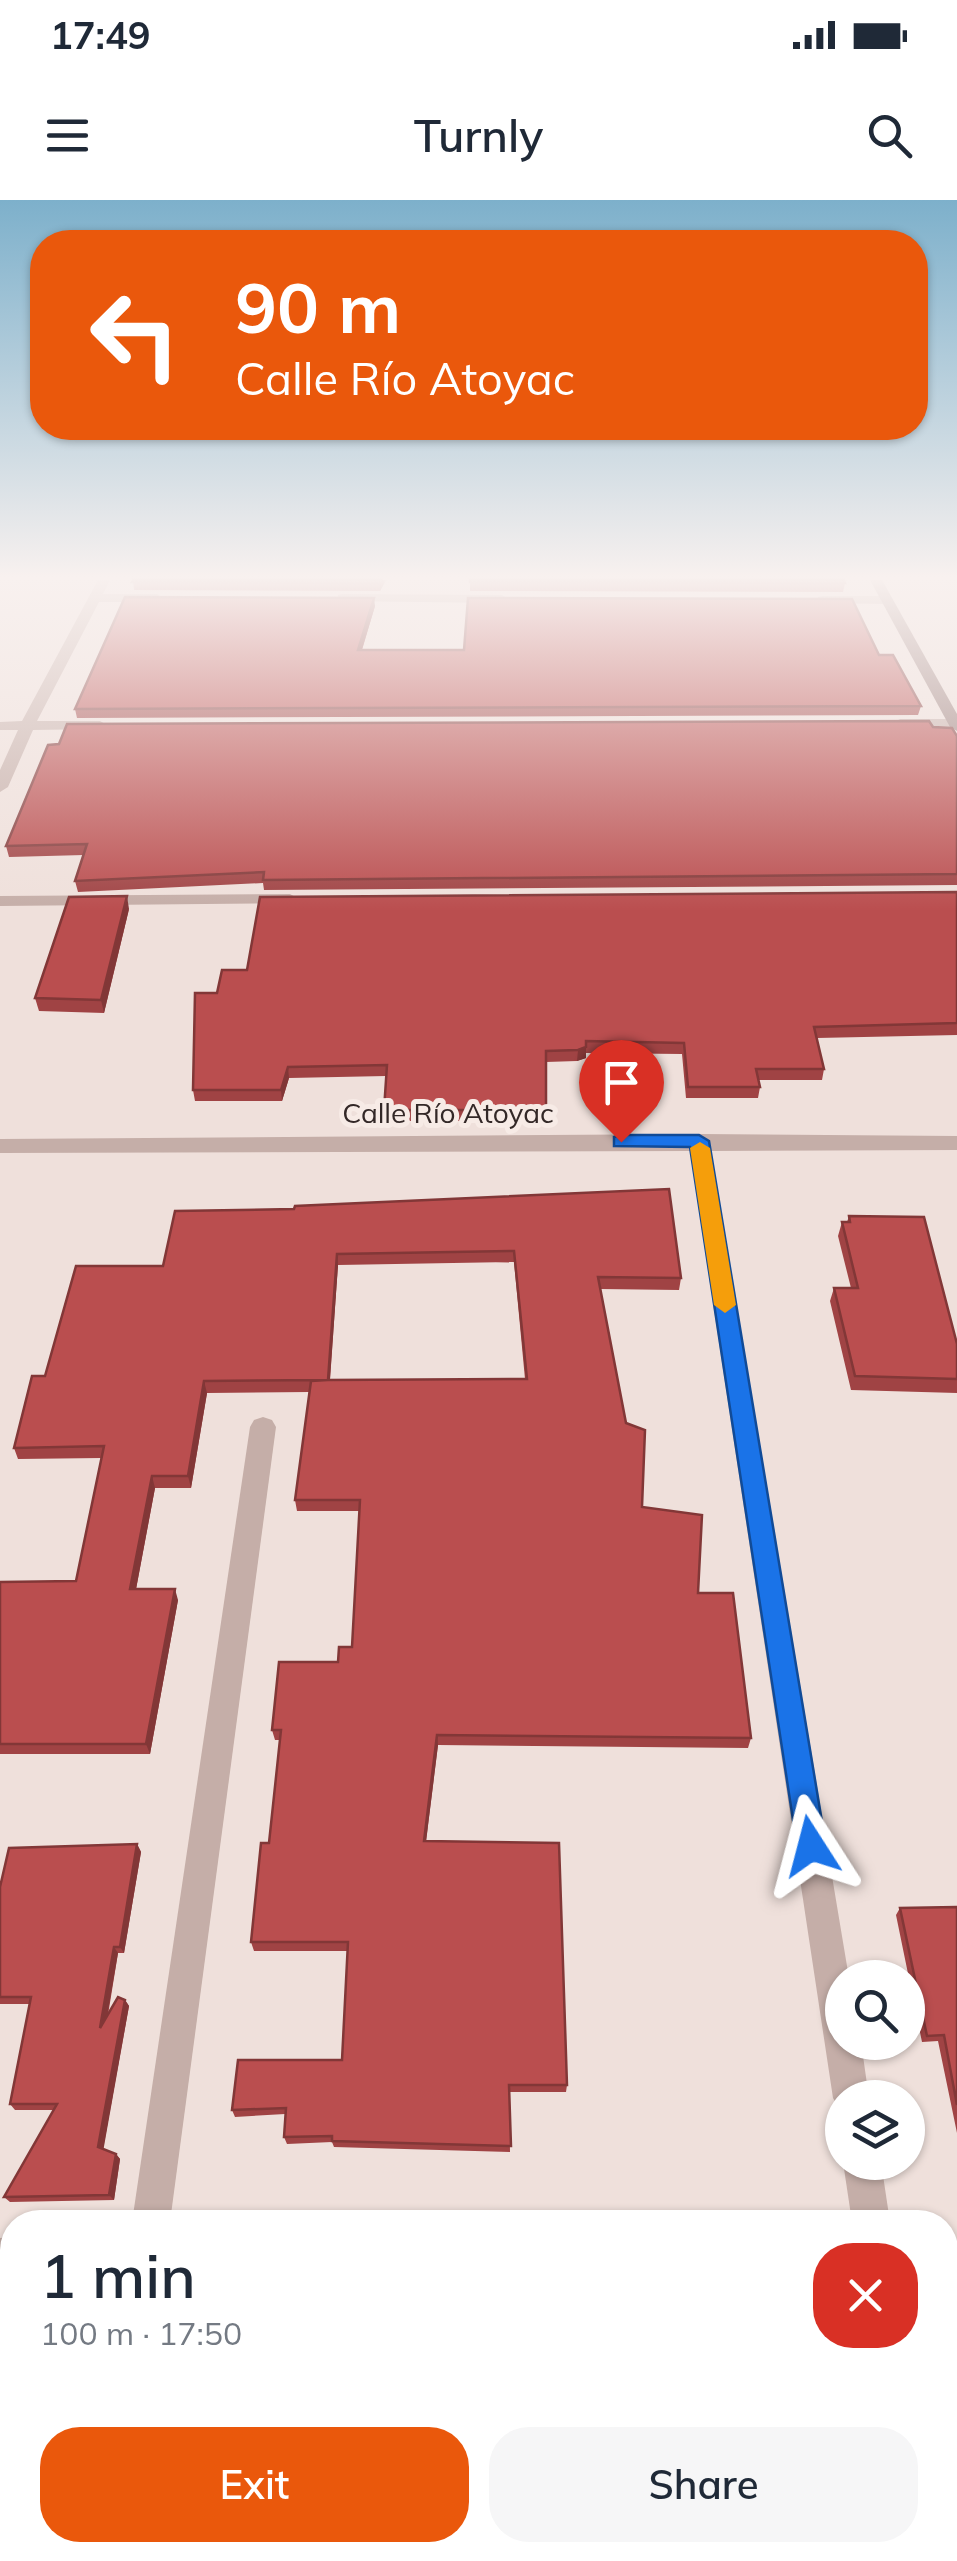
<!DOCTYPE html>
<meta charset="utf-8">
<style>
body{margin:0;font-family:Mulish,sans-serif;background:#f6f6f7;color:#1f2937;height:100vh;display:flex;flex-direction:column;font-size:38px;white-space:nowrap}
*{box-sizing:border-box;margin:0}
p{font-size:32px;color:#747a83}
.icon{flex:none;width:55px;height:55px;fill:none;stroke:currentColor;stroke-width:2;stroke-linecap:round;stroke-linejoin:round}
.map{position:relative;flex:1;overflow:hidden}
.sheet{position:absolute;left:0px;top:2010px;width:958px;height:352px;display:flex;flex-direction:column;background:#fff;border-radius:40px 40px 0 0;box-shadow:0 2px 8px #0004}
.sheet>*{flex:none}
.banner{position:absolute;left:30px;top:30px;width:898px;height:210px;border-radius:40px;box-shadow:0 2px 8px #0004;background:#ea580c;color:#fff;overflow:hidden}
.tools{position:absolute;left:825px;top:1760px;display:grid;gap:20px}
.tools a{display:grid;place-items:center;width:100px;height:100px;border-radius:50%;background:#fff;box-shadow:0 2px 8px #0004;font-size:50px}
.pin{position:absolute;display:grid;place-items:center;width:85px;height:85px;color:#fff;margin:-102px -42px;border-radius:50% 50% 50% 0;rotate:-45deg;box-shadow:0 0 10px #0007}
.pin .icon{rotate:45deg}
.me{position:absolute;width:110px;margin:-55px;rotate:351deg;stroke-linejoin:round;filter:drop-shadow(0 0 8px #0008)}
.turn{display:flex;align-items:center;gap:35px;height:210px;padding:0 40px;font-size:45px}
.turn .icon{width:130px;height:130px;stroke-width:2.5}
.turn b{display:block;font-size:70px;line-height:85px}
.round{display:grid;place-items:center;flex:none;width:105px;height:105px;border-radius:40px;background:#f6f6f7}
.summary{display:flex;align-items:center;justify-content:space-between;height:170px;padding:0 40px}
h1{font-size:60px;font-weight:600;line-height:75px}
.action{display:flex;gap:20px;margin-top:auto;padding:20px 40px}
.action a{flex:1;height:115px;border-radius:40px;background:#ea580c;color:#fff;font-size:40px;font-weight:600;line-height:115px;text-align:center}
.action a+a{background:#f6f6f7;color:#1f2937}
.status{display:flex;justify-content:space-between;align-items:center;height:70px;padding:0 50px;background:#fff;direction:ltr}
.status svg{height:28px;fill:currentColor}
header{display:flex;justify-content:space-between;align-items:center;height:130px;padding:0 40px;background:#fff;font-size:45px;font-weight:600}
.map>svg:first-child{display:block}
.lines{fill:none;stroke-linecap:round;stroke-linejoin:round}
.street{fill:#c5aea8;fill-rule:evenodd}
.secondary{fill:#997d7a;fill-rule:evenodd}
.wall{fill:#a04344;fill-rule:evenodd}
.shaded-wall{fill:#823737}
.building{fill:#ba4e4f;stroke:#823737;stroke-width:2.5;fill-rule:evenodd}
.route{fill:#1a73e8;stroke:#114b97;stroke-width:2.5}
.slow{fill:#f59e0b}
.labels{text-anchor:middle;stroke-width:10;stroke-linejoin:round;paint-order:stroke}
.street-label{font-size:28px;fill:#332827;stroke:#f7ebe6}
</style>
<div class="status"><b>17:49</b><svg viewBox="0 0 49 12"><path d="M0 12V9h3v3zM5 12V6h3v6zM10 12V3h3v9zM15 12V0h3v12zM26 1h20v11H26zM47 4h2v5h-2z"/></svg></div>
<header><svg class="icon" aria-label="menu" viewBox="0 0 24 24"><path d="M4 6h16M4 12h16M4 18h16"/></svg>Turnly<svg class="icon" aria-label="search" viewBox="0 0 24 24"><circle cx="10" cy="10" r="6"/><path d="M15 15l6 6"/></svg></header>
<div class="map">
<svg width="957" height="2361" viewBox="0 0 957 2361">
<rect width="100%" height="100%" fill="#efe0db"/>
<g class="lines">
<!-- street -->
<g class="street">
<polygon points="98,380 110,380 103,394 157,394 163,398 157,402 99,402 37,521 100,521 107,525 100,529 33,530 8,587 0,592 0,570 18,530 0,530 0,522 22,521"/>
<polygon points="342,394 502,395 508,399 502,403 338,401 338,395"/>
<polygon points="822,396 887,396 893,400 887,404 818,403 818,397"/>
<polygon points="900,519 957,519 957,527 895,526 893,523"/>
<polygon points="290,694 299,699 296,703 0,706 0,696"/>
<polygon points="699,934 957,936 957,950 711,951 849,1778 842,1778 842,1842 861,1842 869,1898 842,1898 842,1913 833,1898 690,951 0,953 0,939"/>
<polygon points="263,1217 272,1220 276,1227 170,2022 132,2022 250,1227 254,1220"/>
<polygon points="843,1962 881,1962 890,2022 852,2022"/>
<polygon points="12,2037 12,2075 0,2076 0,2038"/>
<rect x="945" y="2042" width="12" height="38"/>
<polygon points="945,2343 950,2361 906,2361 904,2350 945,2350"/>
</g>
<!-- secondary -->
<polygon class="secondary" points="870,380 882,380 957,514 957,531 950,527"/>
</g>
<!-- wall -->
<g class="wall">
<polygon points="133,380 386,380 380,391 134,390"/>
<polygon points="470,380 845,383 843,392 470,391"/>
<polygon points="375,406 362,450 879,455 921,506 918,515 77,518 75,509"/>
<polygon points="933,527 957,536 957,685 264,690 263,683 78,692 75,681 84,655 9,657 6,646"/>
<polygon points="957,692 957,835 817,838 824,869 822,880 758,880 760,887 758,898 686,898 682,854 586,853 586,858 577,861 546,862 546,921 384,921 386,876 289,878 282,901 195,901 193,890 217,793 247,770"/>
<polygon points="129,709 104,813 39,811 35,798"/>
<path d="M294,1009L681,1078L679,1090L600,1089L642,1307L698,1393L751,1538L748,1548L438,1545L426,1641L567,1885L566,1892H509L510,1952L334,1947L332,1942L287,1944L284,1937L285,1914L235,1917L232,1910L342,1860L348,1751H254L251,1742L269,1643L280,1540H275L272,1530L352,1447L359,1311H297L295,1300L309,1192L207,1193L191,1288H155L136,1389L178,1400L150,1554H0V1382L76,1381L101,1258L18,1259L14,1248L45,1176L163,1066ZM514,1062L525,1179L330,1180L338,1065Z"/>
<polygon points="849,1016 957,1144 957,1193 851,1190 830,1101 834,1088 851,1088 838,1036 842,1022 847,1022"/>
<polygon points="137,1644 141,1652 124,1753 118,1753 108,1815 125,1800 129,1806 103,1949 116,1954 120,1959 114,2000 10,2002 4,1997 54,1910 15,1910 10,1904 30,1804 0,1804 0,1687"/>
<polygon points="957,1707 957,1933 938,1841 922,1842 896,1715 900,1708"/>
</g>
<!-- shaded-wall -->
<g class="shaded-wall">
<polygon points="381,380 386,380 380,391 380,383"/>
<polygon points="374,398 375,406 359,459 358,450"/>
<polygon points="127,696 129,709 104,813 101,800"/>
<polygon points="586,847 586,858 577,861 578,850"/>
<polygon points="288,867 289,878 282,901 281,890"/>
<polygon points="337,1054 338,1065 329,1192 328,1180"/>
<polygon points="204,1181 207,1193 191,1288 188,1276"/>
<polygon points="152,1276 155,1288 134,1400 130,1389"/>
<polygon points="175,1389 178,1400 150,1554 146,1544"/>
<polygon points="437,1535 438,1545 425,1650 424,1641"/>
<polygon points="137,1644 141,1652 124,1753 120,1747"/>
<polygon points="114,1747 118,1753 104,1834 100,1828"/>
<polygon points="125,1800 129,1806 103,1952 98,1947"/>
<polygon points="116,1954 120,1959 114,2000 109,1995"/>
<polygon points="213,2350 217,2350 216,2361 212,2361"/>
</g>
<!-- building -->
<g class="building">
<polygon points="133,380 381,380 380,383 132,382"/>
<polygon points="470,380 844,380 845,383 470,382"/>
<polygon points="125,397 374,398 358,450 464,450 468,398 852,399 879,455 893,455 921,506 75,509"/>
<polygon points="929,521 933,527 952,528 957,536 957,674 263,680 264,672 75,681 87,644 6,646 48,545 59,544 67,524"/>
<polygon points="957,692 957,823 814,827 824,869 756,869 760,887 688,887 684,843 586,841 586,847 578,850 546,851 546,910 384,910 387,865 288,867 281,890 193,890 195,793 217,793 222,770 247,770 260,697"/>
<polygon points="127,696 101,800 35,798 69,697"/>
<path d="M669,989L681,1078L598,1077L626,1223L645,1230L642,1307L702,1315L698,1393H733L751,1538L437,1535L424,1641L559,1643L567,1885H509L511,1946L332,1941V1936L284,1937L286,1908L232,1910L238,1860H342L348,1742H251L261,1643H269L281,1530H272L279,1462H338L339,1447H352L360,1300H295L311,1181L328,1180L204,1181L188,1276H152L130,1389H175L146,1544H0V1382L76,1381L104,1246L14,1248L32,1176H45L76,1066H163L175,1011L294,1009L295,1006ZM514,1051L527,1179L328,1180L337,1054Z"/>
<polygon points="849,1016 924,1017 957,1144 957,1179 855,1176 834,1088 858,1088 842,1022 850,1022"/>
<polygon points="137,1644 120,1747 114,1747 100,1828 118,1797 125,1800 98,1947 116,1954 109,1995 4,1997 57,1904 10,1904 31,1797 0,1797 0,1687 9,1648"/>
<polygon points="957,1707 957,1905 944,1835 927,1836 900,1708"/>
<polygon points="138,2350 213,2350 212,2361 137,2361"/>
</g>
<!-- sky -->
<linearGradient id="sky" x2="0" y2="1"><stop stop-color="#7db0cb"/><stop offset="0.53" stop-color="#f8f1ef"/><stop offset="1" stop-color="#f8f1ef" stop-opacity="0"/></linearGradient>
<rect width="957" height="711" fill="url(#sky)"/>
<!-- route -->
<polygon class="route" points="621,935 699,935 709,941 826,1646 822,1657 811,1661 801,1657 797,1646 690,947 614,946 614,937"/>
<!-- slow -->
<polygon class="slow" points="700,942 710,948 736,1105 725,1113 714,1105 690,948"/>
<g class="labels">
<!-- street labels -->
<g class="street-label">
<text x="448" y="923">Calle Río Atoyac</text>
</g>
</g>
</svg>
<div class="tools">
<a><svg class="icon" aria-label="search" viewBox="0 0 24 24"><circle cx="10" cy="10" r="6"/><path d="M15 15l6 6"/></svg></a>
<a><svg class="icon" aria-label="layers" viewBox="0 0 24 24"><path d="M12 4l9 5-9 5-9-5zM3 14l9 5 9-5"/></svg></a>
</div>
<div class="pin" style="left:621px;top:942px;background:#d93025"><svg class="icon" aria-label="arrive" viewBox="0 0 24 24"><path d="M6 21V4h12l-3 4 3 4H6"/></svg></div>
<svg class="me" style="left:811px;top:1646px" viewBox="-20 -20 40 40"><path d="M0-17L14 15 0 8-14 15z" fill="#1a73e8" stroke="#fff" stroke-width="4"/></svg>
<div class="banner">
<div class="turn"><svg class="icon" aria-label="left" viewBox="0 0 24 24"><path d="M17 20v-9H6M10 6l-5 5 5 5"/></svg><div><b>90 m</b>Calle Río Atoyac</div></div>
</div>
<section class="sheet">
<div class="summary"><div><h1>1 min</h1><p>100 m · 17:50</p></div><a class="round" style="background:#d93025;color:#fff"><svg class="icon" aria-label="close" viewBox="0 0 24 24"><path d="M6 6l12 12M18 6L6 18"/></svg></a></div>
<div class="action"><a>Exit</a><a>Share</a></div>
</section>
</div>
